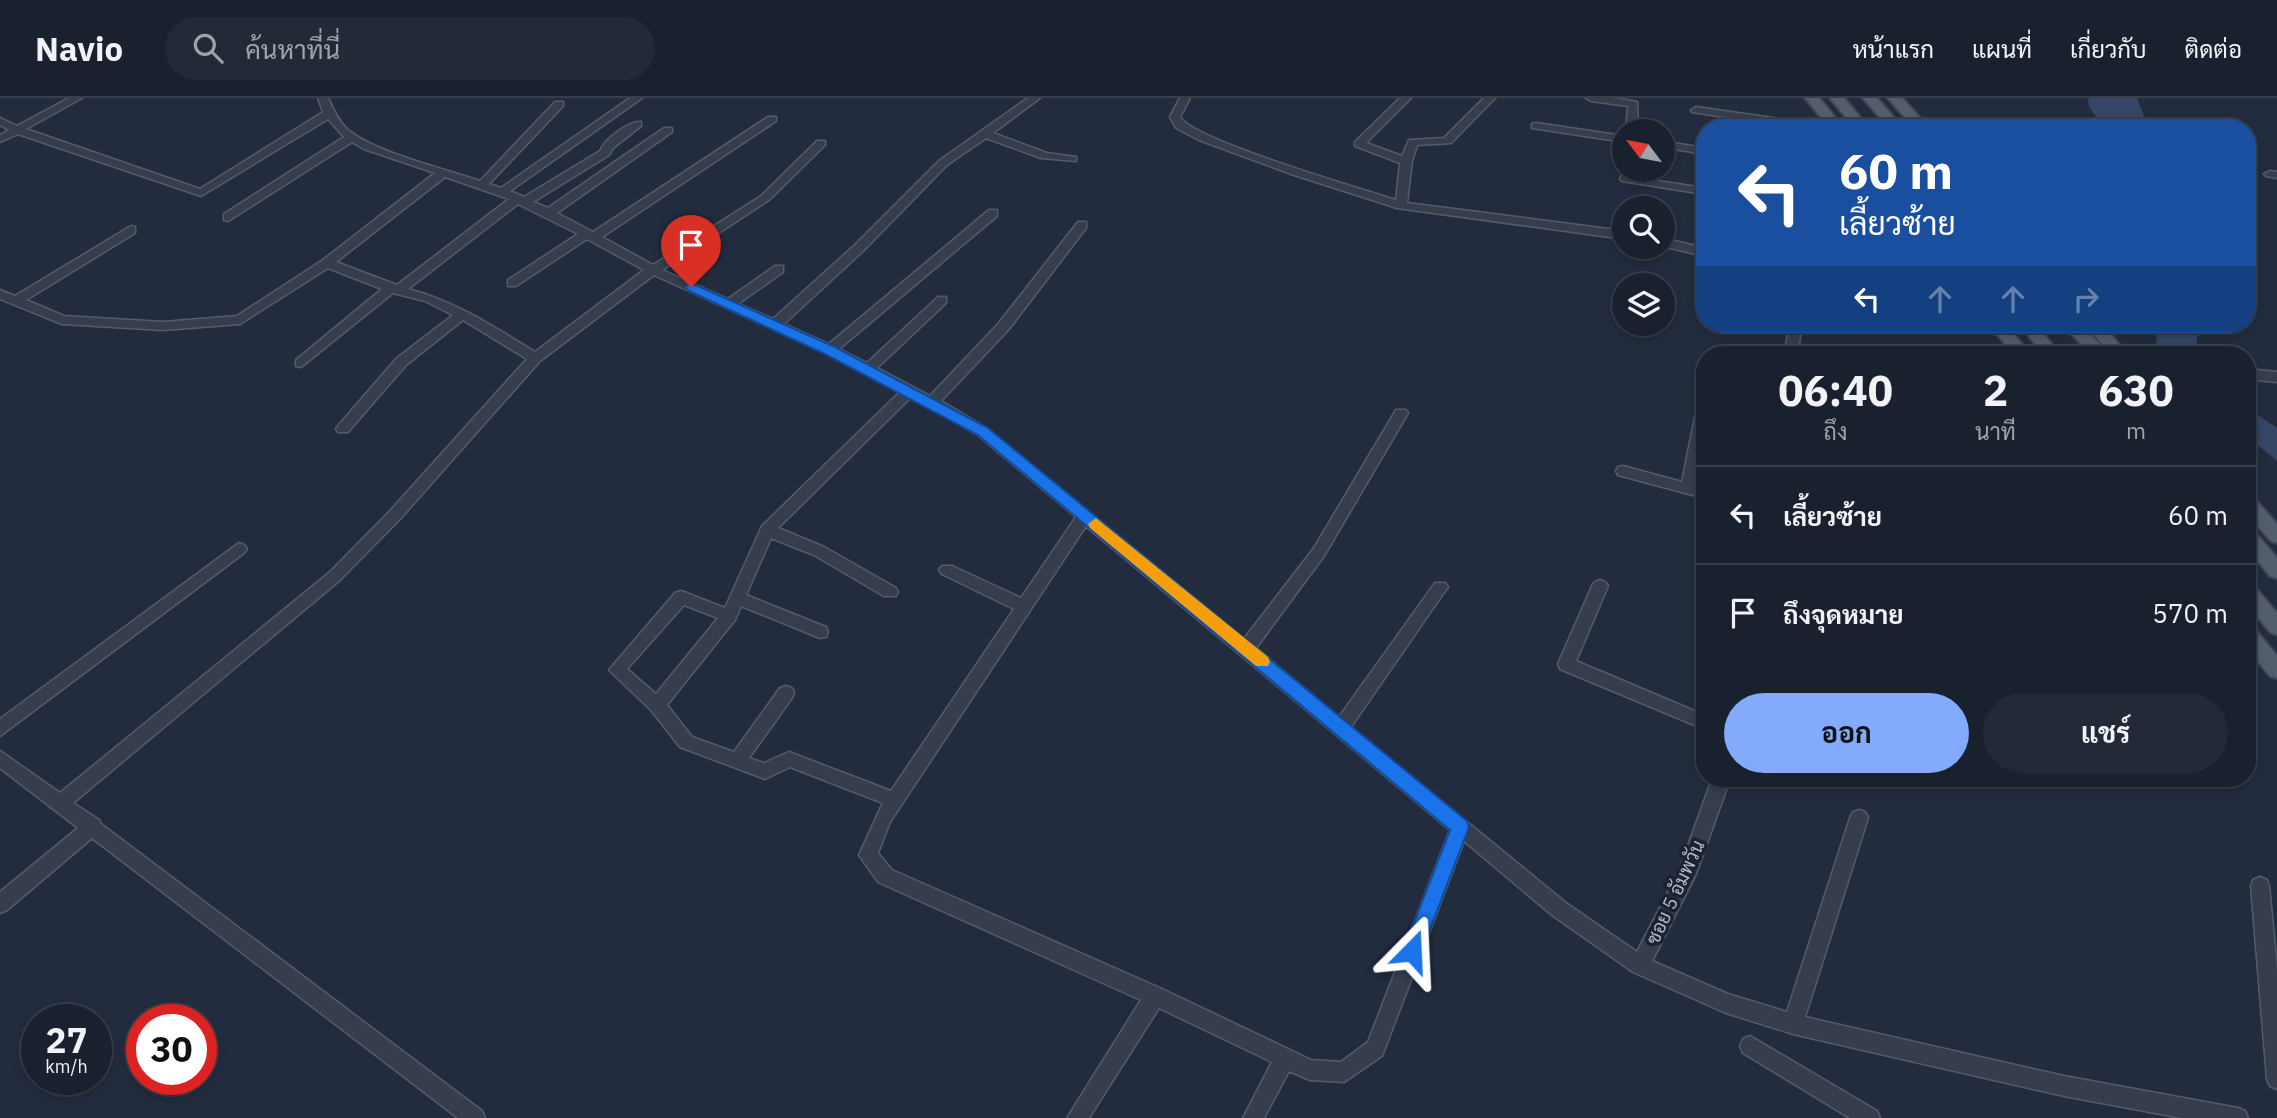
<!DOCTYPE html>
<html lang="th">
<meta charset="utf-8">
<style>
body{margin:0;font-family:"IBM Plex Sans",Sarabun,sans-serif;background:#232936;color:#f1f3f6;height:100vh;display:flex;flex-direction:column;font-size:26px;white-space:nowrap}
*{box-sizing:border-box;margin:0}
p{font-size:23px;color:#9fa3aa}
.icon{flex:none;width:38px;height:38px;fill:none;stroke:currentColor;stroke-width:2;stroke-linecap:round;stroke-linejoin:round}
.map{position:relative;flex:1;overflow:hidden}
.details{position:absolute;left:1696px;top:248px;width:560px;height:441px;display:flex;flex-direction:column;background:#1a212e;border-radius:28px;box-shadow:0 4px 10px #0003,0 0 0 2px #383e4a}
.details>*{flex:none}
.guide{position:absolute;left:1696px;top:21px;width:560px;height:214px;border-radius:28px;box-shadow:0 4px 10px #0003,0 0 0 2px #383e4a;background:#1a4fa0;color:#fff;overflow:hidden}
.needle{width:46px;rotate:302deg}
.controls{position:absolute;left:1612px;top:21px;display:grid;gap:14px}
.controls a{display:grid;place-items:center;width:63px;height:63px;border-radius:50%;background:#1a212e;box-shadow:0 4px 10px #0003,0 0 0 2px #383e4a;font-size:35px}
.speed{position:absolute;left:21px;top:906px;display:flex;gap:14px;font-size:35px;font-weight:700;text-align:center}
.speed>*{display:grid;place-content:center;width:91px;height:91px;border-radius:50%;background:#1a212e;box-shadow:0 4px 10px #0003,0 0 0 2px #383e4a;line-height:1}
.speed small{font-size:18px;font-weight:400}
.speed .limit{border:10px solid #d22;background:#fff;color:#111}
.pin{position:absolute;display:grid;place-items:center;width:60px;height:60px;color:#fff;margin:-72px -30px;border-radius:50% 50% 50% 0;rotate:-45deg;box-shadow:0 0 7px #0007}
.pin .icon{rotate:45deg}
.me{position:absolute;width:77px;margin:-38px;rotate:21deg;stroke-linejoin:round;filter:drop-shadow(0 0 5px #0008)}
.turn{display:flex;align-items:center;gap:24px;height:147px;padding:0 28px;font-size:32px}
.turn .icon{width:91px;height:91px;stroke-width:2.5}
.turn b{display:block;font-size:49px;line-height:60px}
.lanes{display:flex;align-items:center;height:66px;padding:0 28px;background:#0003;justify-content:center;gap:35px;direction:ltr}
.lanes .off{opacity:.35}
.eta{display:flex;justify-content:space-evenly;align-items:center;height:119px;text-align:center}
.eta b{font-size:42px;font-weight:700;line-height:49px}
.cta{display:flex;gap:14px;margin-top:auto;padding:14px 28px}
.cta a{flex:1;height:80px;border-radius:42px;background:#83aafd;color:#111;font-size:28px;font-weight:700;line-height:80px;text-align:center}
.cta a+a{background:#232936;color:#f1f3f6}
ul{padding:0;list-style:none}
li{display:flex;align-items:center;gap:21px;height:98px;padding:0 28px;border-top:2px solid #383e4a}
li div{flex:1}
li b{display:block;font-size:26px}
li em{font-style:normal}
header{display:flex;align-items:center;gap:42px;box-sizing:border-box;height:98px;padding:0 35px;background:#1a212e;border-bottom:2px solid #383e4a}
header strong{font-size:33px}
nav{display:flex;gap:38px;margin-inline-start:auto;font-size:24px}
.search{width:490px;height:63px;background:#232936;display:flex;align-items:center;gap:18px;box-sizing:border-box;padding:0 24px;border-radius:38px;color:#9fa3aa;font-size:26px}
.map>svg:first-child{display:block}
.water{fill:#354666}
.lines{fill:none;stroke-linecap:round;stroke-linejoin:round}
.minor-casing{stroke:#545c6c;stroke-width:3}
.major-casing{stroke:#3f4757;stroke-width:4}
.minor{fill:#363e4e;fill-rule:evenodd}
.major{fill:#545d6e;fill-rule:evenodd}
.route{fill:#1a73e8;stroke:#114b97;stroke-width:2}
.slow{fill:#f59e0b}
.labels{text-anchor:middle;stroke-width:7;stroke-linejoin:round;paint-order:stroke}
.street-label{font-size:19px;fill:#b2b9c9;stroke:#1b2333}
</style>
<header>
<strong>Navio</strong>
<div class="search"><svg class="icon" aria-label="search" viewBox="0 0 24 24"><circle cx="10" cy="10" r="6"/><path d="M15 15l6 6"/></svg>ค้นหาที่นี่</div>
<nav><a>หน้าแรก</a><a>แผนที่</a><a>เกี่ยวกับ</a><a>ติดต่อ</a></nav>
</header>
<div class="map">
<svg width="2277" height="1020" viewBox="0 0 2277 1020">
<rect width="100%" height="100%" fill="#222c3e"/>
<!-- water -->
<g class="water">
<polygon points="2088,0 2137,0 2145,21 2155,30 2104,29 2089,9"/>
<polygon points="2157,226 2229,226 2197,238 2196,257 2156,257"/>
<polygon points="2247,310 2277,330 2277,363 2247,338"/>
</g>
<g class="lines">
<defs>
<g id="minor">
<path d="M69,0H82L26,31L200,91L323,14L318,0H328C333,11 339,24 348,32C374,54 445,71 480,83L555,4H563V8L489,86L501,90L630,0H642L510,93L524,99L600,53C605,41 628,23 641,24V28L613,50L609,57L533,104L548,110L664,30H672V34L557,115L593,134L768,19H776V23L602,139L653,167L761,98L817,43H825V47L769,102L662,172L728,201L775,168H783V174L738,206L773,221L856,146L939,63L1028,0H1040L993,35L1047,55L1076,59V63L1041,60L986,40L947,67L864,152L784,226L829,246L989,112H997V118L839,251L867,265L938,199H946V205L877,270L930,298L999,225L1078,124H1086V130L1009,231L941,303L988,331L1244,541L1314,450L1396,312H1406L1408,315L1324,458L1256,550L1339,619L1435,485H1445L1448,489L1445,493L1351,629L1566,805L1637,854L1679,773L1712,681H1730L1696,776L1652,863L1728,896L1787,914L1850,720L1853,714L1859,712L1865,714L1868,720L1805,919L2064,978L2238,1010L2245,1013L2248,1020H2182L2064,998L1793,936L1726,915L1633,874L1552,817L1464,743L1382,958L1344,984L1310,982L1289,973L1264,1020H1243L1272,964L1159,910L1089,1020H1067L1141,902L878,784L859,757L883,705L790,669L765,681L680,649L651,612L609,572L675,495L681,493L725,510L762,428L901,293L825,255L654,177L540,263L400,421L340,482L73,705L99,722L101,726L482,1013L485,1020H458L92,740L7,812L0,815V794L78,730L0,670V653L60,695L330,474L390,413L527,261L463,222L406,267L348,334H338L336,331L338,328L396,261L453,217L425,203L393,195L301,269L296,268V262L382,191L328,170L240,226L163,232L62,226L0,201V192L15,198L131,128L135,129V135L26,202L64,218L163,224L237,218L323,162L435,75L364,51L352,44L228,123L224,122V116L344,39L328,21L201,98L18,36L0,44V37L9,32L0,27V20L17,28ZM445,79L509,101L397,187L336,164ZM518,106L578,136L508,182V188H516L587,141L644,172L535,254C494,229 455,203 408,191ZM911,299L978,337L1076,419L1021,500L952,468H942L939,472L942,476L1014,511L891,693L789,654L764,665L749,660L792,600L794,595L792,590L786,588L780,590L734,654L692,639L667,607L735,522L741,508L820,540L826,539L828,534L826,529L746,497L771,440L814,457L884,498H896L898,494L896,490L824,449L778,430ZM1086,428L1450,732L1368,944L1341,964L1311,962L1162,891L892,772L878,755L890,724ZM684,507L718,520L656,596L627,571Z"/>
<path d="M1180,0H1190L1180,19C1193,42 1361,91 1396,102L1400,65L1355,48V44L1400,0H1411L1366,45L1402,58L1409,42L1444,40L1484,0H1495L1451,45L1417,47L1412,63L1407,105L1624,133V141L1397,110L1291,76L1199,42L1176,30L1170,19Z"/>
<polygon points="1586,0 1614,0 1637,4 1638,33 1626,33 1628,8 1591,3"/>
<polygon points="1696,9 1821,27 1826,30 1796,30 1692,14 1691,12"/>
<polygon points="1536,25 1624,38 1624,44 1532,30 1532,26"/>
<polygon points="1662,43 1704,50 1704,56 1662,49"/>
<polygon points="1624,70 1624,72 1634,72 1632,79 1704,90 1704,96 1622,83 1620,81"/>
<polygon points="2270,73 2277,74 2277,80 2266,78 2264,76"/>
<polygon points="1662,140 1704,150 1704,158 1662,148"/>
<polygon points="1790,226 1802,226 1797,257 1784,257"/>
<polygon points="1962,226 1986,226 2009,231 2011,234 2004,238 1963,229"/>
<polygon points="2247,271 2277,274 2277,284 2247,281"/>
<polygon points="1704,304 1704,342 1696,387 1704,390 1704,400 1618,377 1616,373 1618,369 1623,368 1682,384 1697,309"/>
<polygon points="239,445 244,447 247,451 244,455 0,638 0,621"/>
<polygon points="1600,482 1605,484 1608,488 1576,563 1704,617 1704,631 1560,571 1558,566 1592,488 1595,484"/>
<polygon points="2260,779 2267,782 2269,788 2277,871 2277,991 2270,988 2267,981 2251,788 2253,782"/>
<polygon points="1750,938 1877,1013 1880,1020 1850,1020 1743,955 1740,948 1743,941"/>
</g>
<g id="major">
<polygon points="1805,0 1819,0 1844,30 1830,30"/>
<polygon points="1830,0 1844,0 1869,30 1855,30"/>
<polygon points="1863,0 1877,0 1903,30 1889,30"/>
<polygon points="1888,0 1902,0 1929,30 1914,30"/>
<polygon points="1989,226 2005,226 2031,257 2014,257"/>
<polygon points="2019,226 2035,226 2061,257 2044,257"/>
<polygon points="2061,226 2078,226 2108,253 2085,226 2102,226 2128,257 2111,257 2108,253 2110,257 2093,257"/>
<polygon points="2247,397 2253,399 2277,426 2277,445 2271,443 2247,416"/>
<polygon points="2247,430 2253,432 2277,460 2277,480 2270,478 2247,450"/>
<polygon points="2247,486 2254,488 2277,515 2277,537 2270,534 2247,506"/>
<polygon points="2247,528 2254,530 2277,558 2277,580 2270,578 2247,550"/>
</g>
</defs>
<!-- minor casing -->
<use href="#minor" class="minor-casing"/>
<!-- major casing -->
<use href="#major" class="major-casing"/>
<!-- minor -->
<use href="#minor" class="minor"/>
<!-- major -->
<use href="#major" class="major"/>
</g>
<!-- route -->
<polygon class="route" points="691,185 835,249 988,330 1467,723 1469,729 1419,860 1412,862 1405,860 1403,853 1450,732 978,337 825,256 687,192 685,189"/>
<!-- slow -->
<polygon class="slow" points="1096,420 1268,559 1270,564 1268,568 1256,568 1090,430 1088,426"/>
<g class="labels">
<!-- street labels -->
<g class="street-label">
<text transform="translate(1675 794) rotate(-65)" y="7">ซอย 5 อัมพวัน</text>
</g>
</g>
</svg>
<div class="controls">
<a><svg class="needle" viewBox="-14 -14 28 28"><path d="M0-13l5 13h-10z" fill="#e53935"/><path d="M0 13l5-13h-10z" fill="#9fa3aa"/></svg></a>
<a><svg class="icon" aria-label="search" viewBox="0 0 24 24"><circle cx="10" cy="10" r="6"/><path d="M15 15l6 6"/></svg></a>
<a><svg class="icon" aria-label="layers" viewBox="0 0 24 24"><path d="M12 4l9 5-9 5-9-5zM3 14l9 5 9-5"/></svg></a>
</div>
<div class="speed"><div>27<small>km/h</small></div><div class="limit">30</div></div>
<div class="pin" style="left:691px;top:189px;background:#d93025"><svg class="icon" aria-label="arrive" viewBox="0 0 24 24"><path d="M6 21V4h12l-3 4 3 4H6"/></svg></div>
<svg class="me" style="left:1412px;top:853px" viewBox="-20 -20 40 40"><path d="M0-17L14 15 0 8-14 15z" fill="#1a73e8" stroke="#fff" stroke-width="4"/></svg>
<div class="guide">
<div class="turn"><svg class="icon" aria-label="left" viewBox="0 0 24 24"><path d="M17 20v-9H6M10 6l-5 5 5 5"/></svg><div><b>60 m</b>เลี้ยวซ้าย</div></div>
<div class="lanes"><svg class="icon" aria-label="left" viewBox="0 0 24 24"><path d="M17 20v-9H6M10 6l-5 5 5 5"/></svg><svg class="icon off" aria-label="ahead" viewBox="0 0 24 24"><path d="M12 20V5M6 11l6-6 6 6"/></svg><svg class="icon off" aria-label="ahead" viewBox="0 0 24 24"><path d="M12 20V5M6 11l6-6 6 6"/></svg><svg class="icon off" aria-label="right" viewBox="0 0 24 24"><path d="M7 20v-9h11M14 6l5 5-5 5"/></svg></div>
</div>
<section class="details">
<div class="eta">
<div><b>06:40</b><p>ถึง</p></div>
<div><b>2</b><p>นาที</p></div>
<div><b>630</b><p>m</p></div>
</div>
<ul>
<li><svg class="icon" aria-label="left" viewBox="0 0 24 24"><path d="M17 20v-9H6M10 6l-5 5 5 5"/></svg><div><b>เลี้ยวซ้าย</b></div><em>60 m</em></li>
<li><svg class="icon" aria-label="arrive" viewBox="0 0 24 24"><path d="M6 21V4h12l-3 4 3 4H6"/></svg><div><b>ถึงจุดหมาย</b></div><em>570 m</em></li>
</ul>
<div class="cta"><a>ออก</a><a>แชร์</a></div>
</section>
</div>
